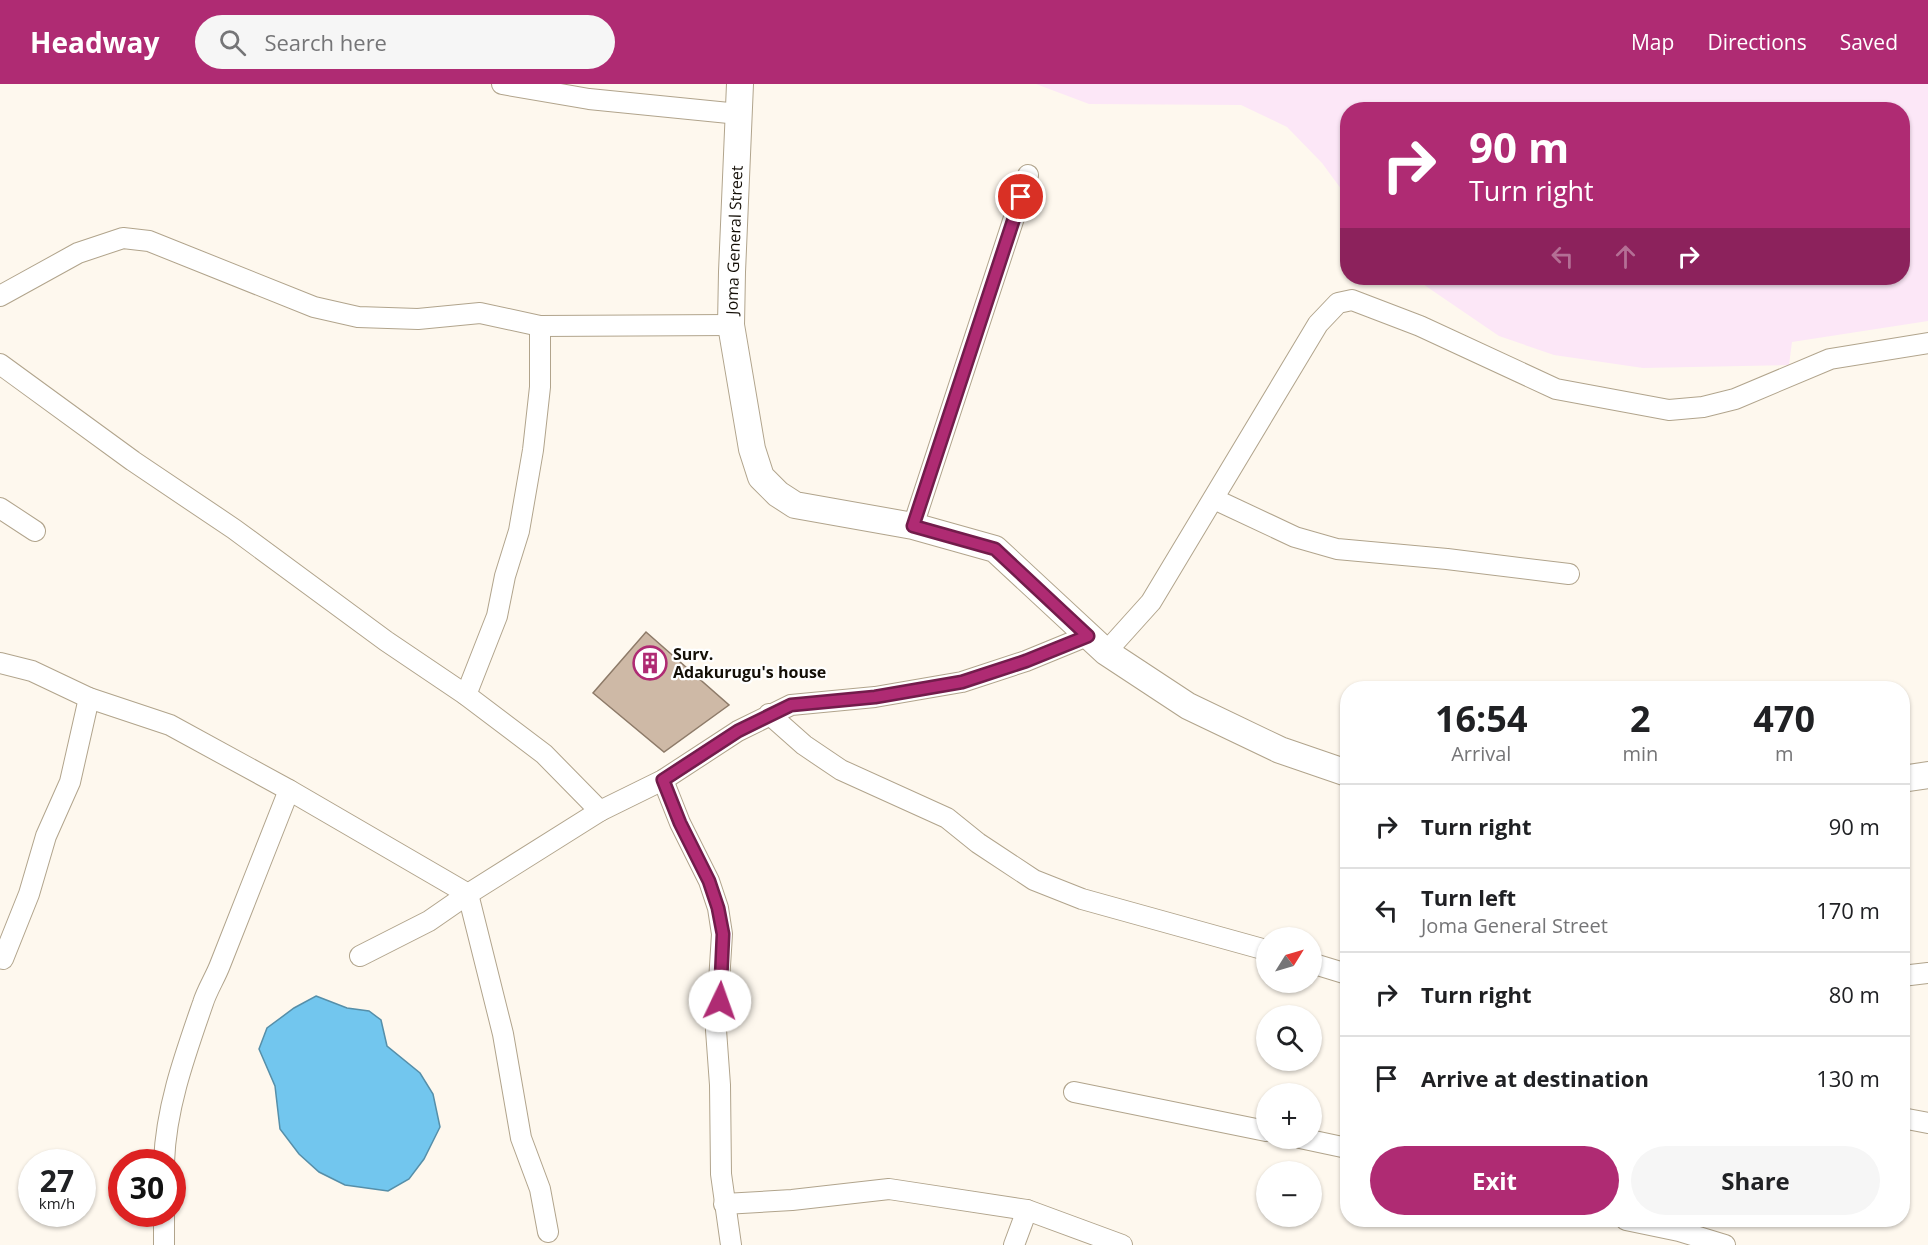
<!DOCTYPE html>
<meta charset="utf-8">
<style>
body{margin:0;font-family:"Open Sans",sans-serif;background:#f6f6f6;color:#202124;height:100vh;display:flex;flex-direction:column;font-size:22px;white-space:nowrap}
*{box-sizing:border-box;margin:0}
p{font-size:20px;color:#757577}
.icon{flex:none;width:33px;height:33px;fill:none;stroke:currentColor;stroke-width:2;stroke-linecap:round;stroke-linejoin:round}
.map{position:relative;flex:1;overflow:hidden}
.panel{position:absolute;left:1340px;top:597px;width:570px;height:546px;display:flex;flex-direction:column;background:#fff;border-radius:24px;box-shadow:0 2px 4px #0004}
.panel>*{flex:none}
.guide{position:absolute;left:1340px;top:18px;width:570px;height:183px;border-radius:24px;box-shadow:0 2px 4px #0004;background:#af2b73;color:#fff;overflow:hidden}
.needle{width:39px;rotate:53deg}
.buttons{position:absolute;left:1256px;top:843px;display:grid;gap:12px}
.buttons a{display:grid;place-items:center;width:66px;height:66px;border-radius:50%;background:#fff;box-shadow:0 2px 4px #0004;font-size:30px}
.speed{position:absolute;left:18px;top:1065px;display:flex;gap:12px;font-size:30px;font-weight:700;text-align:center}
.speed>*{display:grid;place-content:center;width:78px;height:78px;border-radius:50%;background:#fff;box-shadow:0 2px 4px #0004;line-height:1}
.speed small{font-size:15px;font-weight:400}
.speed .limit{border:9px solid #d22;background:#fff;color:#111}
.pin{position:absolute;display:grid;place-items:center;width:51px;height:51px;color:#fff;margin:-26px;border:3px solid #fff;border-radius:50%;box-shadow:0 2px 6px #0007}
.me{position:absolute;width:66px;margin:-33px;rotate:3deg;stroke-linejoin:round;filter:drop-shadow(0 0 4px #0008)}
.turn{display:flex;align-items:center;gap:21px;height:126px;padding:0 30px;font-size:27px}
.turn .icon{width:78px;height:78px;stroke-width:2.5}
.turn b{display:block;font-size:42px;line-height:51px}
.lanes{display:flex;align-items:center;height:57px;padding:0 30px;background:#0003;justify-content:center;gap:30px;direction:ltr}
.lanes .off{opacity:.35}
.eta{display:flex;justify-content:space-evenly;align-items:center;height:102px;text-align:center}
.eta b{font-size:36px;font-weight:700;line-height:42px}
.action{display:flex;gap:12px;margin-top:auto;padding:12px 30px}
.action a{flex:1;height:69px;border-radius:36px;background:#af2b73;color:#fff;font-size:24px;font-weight:700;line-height:69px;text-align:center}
.action a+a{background:#f6f6f6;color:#202124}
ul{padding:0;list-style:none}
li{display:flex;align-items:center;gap:18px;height:84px;padding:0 30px;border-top:2px solid #e0e0e0}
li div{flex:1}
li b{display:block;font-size:22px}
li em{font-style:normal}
header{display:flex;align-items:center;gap:36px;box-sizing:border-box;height:84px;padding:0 30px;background:#af2b73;color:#fff}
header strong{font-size:28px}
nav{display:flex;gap:33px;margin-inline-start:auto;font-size:21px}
.search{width:420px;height:54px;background:#f6f6f6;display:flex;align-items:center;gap:15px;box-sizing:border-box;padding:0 21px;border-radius:33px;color:#757577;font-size:22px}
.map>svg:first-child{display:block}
.industrial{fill:#fce7f7}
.water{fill:#72c6ee;stroke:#568fa9;stroke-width:1.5}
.building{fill:#ceb9a6;stroke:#8e7b69;stroke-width:1.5}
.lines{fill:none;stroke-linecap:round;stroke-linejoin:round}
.minor-casing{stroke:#b1a48c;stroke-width:22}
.tertiary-casing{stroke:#b1a48c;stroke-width:28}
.minor{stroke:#fff;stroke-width:20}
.tertiary{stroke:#fff;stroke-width:26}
.route-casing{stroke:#721c4b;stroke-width:15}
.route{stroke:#af2b73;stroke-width:10}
.labels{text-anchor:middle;stroke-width:4.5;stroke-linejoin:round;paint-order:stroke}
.street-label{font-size:16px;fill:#140f07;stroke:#fff}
.poi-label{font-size:16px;font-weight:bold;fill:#140f07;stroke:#fff;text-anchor:start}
</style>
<header>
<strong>Headway</strong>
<div class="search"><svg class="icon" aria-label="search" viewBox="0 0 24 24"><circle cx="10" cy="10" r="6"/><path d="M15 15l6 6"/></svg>Search here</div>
<nav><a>Map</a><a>Directions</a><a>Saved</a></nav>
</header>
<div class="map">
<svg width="1928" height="1161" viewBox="0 0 1928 1161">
<rect width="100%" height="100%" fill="#fef8ee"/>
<!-- industrial -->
<polygon class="industrial" points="1036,0 1928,0 1928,237 1792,258 1789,281 1643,284 1554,271 1499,252 1414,194 1902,194 1902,26 1347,26 1347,113 1322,79 1287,43 1241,21 1089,20"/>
<!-- water -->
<polygon class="water" points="316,912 347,924 369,927 381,936 387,962 420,989 433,1010 440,1043 424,1075 409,1095 388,1107 345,1101 319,1088 299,1070 280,1045 275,1002 259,965 267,944 294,924"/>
<!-- building -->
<polygon class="building" points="646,548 729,621 664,668 593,609"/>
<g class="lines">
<defs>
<g id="minor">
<polyline points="502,0 589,15 739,30"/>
<polyline points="0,212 78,169 123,154 149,157 314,223 358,233 418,235 480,229 540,242 731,241"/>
<polyline points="0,280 133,377 234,445 386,557 466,611 544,670 600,727 663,696 738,647 791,621 875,613 962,598 1026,577 1087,552"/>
<polyline points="1214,415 1295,453 1337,465 1447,475 1569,490"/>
<polyline points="0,424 35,447"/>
<polyline points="913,442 1028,91"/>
<polyline points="1106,568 1151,518 1318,240 1338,219 1352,216 1420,242 1556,305 1669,326 1703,323 1735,315 1830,275 1928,259"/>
<polyline points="0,579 32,587 89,614 170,641 289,706 468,810 503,950 521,1054 540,1105 548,1148"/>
<polyline points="466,611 497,532 505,492 519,447 533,366 540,303 540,242"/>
<polyline points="769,630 804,661 841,686 947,734 978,759 1034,796 1082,815 1266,866"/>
<polyline points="663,696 680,739 709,797 718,824 722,850 716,946 720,1001 721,1090 731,1161"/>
<polyline points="360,872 429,837 468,810 600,727"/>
<polyline points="3,875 29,810 46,752 70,698 89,614"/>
<polyline points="1311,879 1347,890"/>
<polyline points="1902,892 1928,889"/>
<polyline points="1074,1008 1266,1047"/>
<polyline points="1902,1034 1928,1039"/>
<polyline points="1300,1054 1347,1064"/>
<path d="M164,1078C166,1023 185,971 203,919C207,906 215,894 220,881C243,823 266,764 289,706"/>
<polyline points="724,1120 792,1116 889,1105 1027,1126 1122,1161"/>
<polyline points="1626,1136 1679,1147 1725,1161"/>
<polyline points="164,1161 164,1130"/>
<polyline points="1014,1161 1027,1126"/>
</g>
<g id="tertiary">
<polyline points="740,0 732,188 731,241 752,365 761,393 778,410 795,421 913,442 995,465 1106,568 1188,622 1280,666 1347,689"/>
<polyline points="1902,695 1928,691"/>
</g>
</defs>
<!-- minor casing -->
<use href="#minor" class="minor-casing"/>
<!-- tertiary casing -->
<use href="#tertiary" class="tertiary-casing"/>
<!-- minor -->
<use href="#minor" class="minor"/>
<!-- tertiary -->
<use href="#tertiary" class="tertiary"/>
</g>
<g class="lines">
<defs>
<polyline id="route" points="720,917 723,850 718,824 709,797 680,739 663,696 738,647 791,621 875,613 962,598 1026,577 1088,552 995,465 913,442 1021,113"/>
</defs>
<!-- route casing -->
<use href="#route" class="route-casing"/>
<!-- route -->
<use href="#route" class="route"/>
</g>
<!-- icons -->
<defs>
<symbol id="building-ring" viewBox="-11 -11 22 22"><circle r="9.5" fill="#fff" stroke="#af2b73" stroke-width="1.5"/><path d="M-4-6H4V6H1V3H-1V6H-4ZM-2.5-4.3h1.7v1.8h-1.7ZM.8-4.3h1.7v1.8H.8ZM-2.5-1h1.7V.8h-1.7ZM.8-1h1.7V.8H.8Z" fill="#af2b73"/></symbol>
</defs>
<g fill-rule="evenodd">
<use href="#building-ring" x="631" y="560" width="38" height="38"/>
</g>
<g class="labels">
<!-- street labels -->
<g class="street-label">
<text transform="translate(734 156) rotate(-88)" y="6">Joma General Street</text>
</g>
<!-- poi labels -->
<g class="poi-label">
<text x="673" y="576">Surv.<tspan x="673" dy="18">Adakurugu's house</tspan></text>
</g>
</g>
</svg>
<div class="buttons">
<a><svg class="needle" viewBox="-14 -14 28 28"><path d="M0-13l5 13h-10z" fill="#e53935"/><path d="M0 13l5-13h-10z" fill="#757577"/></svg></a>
<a><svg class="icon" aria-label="search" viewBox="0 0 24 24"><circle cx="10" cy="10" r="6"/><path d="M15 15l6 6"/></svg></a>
<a>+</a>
<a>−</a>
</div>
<div class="speed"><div>27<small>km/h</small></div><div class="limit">30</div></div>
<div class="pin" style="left:1021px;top:113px;background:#d93025"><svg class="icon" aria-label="arrive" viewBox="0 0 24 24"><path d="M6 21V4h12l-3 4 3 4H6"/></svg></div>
<svg class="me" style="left:720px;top:917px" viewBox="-20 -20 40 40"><circle r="19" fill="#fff"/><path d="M0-13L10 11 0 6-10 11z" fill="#af2b73"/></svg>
<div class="guide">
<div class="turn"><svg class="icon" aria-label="right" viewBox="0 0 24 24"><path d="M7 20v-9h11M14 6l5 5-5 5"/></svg><div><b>90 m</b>Turn right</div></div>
<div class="lanes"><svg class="icon off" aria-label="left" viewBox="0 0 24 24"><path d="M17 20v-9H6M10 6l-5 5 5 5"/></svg><svg class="icon off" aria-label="ahead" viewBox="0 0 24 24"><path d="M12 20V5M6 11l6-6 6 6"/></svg><svg class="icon" aria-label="right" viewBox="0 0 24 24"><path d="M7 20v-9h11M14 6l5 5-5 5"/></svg></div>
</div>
<section class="panel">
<div class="eta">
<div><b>16:54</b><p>Arrival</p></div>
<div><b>2</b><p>min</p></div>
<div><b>470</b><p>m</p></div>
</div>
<ul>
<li><svg class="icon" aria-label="right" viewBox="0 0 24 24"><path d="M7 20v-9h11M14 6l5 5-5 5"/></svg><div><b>Turn right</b></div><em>90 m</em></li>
<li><svg class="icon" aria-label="left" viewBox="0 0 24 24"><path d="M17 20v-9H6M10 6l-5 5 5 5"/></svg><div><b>Turn left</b><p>Joma General Street</p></div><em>170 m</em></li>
<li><svg class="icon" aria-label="right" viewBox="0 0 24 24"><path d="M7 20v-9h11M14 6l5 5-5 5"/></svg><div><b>Turn right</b></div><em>80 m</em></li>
<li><svg class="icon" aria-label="arrive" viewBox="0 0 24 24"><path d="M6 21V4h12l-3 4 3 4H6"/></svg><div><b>Arrive at destination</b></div><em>130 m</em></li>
</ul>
<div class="action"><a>Exit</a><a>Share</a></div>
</section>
</div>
